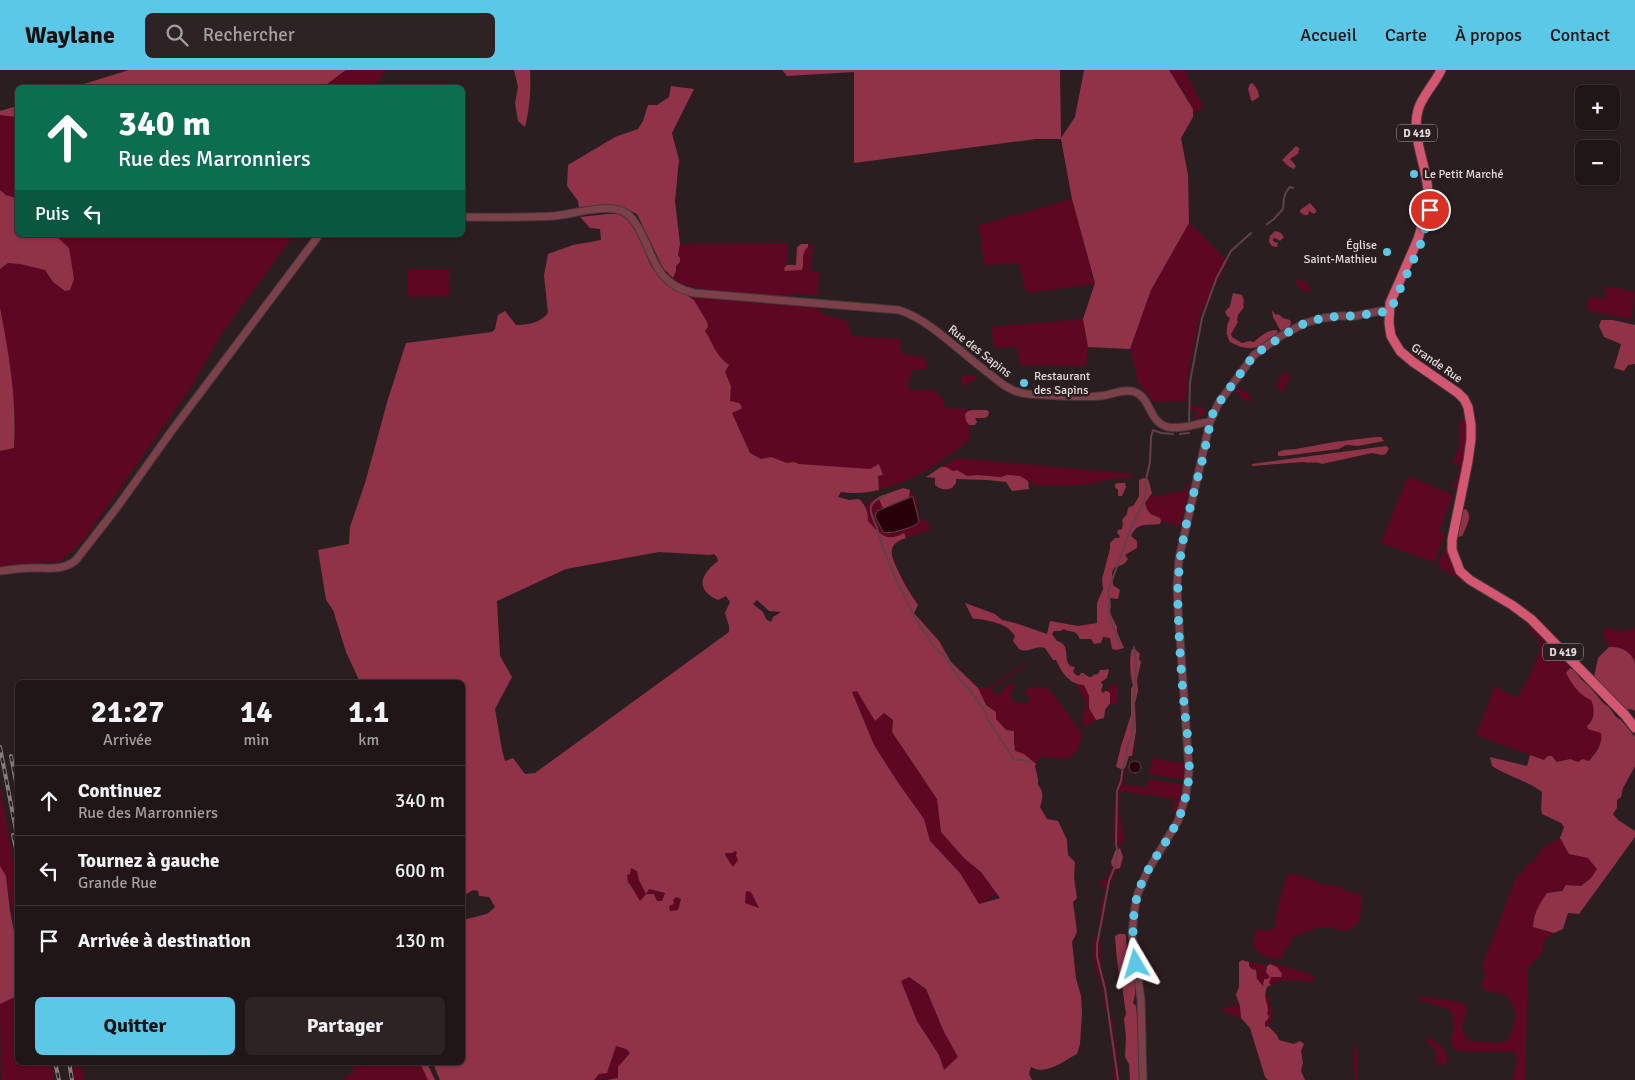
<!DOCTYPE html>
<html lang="fr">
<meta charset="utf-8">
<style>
body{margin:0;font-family:Signika,sans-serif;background:#2d2325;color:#f1f3f6;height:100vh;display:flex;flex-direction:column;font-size:19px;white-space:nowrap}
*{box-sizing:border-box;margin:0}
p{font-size:16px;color:#a29fa2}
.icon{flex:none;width:28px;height:28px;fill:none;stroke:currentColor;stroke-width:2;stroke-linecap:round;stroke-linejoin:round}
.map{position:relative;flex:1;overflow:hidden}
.drawer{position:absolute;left:15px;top:610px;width:450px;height:385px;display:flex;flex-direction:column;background:#201618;border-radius:8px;box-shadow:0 1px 4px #0004,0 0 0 1px #3d3537}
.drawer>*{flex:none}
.banner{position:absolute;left:15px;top:15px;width:450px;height:152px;border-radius:8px;box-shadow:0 1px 4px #0004,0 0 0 1px #3d3537;background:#0b6e4f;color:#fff;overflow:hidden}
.controls{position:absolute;left:1575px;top:15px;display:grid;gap:10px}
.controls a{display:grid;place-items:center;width:45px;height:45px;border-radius:8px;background:#201618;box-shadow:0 1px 4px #0004,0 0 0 1px #3d3537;font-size:25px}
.pin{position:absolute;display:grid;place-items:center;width:42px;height:42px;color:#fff;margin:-21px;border:2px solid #fff;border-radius:50%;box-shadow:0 1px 5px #0007}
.me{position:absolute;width:55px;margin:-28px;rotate:353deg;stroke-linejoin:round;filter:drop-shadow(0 0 4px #0008)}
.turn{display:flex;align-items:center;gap:18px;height:105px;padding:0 20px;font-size:22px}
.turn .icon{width:65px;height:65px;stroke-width:2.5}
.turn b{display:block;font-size:35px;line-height:42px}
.then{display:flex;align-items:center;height:48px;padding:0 20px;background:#0003;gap:10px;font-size:19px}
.eta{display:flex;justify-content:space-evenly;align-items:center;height:85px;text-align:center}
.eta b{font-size:30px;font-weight:800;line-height:35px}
.cta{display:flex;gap:10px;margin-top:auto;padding:10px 20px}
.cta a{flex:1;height:58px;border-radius:8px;background:#5bc8e7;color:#111;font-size:20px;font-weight:800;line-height:58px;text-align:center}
.cta a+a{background:#2d2325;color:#f1f3f6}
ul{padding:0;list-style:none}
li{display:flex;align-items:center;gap:15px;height:70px;padding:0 20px;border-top:1px solid #3d3537}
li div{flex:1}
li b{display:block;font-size:19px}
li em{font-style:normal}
header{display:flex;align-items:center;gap:30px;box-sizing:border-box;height:70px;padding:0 25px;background:#5bc8e7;color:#111}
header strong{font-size:24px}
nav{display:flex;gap:28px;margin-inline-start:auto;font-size:18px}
.search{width:350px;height:45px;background:#2d2325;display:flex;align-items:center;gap:12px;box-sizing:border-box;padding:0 18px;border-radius:8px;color:#a29fa2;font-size:19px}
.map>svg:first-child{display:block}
.green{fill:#5e0723}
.forest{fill:#903348;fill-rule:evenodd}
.water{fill:#280008;stroke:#604147}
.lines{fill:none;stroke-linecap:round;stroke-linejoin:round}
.stream{stroke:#604147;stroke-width:2}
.minor-casing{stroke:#45383a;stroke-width:9}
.major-casing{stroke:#45383a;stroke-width:11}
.minor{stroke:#7c404a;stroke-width:7}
.major{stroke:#d35771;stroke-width:9}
.rail-casing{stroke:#867b7d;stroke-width:4}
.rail{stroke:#2b1e20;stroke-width:2;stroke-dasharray:5.5;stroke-linecap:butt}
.route{stroke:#5bc8e7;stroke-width:9;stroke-dasharray:0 16.2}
.poi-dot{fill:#5bc8e7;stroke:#2b1e20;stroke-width:2}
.labels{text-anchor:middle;stroke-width:5;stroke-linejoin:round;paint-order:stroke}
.shield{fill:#2b1e20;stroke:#aca2a3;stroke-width:1}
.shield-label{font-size:11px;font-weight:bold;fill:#e3dadb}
.poi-label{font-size:12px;fill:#e3dadb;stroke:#2b1e20;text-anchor:start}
.street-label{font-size:12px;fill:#e3dadb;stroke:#2b1e20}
</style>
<header>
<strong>Waylane</strong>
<div class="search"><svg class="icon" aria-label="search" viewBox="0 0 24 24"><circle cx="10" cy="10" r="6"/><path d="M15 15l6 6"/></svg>Rechercher</div>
<nav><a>Accueil</a><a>Carte</a><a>À propos</a><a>Contact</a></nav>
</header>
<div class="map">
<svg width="1635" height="1010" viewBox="0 0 1635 1010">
<rect width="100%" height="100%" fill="#2b1e20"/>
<!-- green -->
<g class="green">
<polygon points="346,0 386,0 374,17 323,18"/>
<path d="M1169,0H1185L1203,38L1193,43C1193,31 1176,10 1169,0Z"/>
<polygon points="0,45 17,47 17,141 16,140 16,128 6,125 0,120"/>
<polygon points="1072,129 1095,214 1026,223 1019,193 984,195 979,155"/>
<polygon points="1189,153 1228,191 1200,245 1189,296 1186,331 1154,332 1138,312 1130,279 1151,220"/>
<polygon points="55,165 294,165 222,263 191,317 83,471 60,492 19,494 0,497 0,381 14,378 16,351 11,304 0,238 0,199 8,193 20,194 45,200 53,212 60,169"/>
<path d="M787,173V194L785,196V201L802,200C805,191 800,184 808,177V174L813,175L810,200L819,202L818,226L791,223V227H784C747,221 708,226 673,211C677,200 678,186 680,174Z"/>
<polygon points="407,199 450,199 449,226 407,227"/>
<polygon points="1298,208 1302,212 1304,211 1311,220 1308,223 1305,220 1303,221 1297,215 1298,214 1295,211"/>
<polygon points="1606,216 1635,222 1631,249 1587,241 1589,227 1604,229"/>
<path d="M686,225L769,234H789L819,238L820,243L848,252L851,266L900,269L901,284L924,287L928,299L912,300L908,315L909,320H933L943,328L944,338L968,339C967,346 964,348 969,355V370C940,394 915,410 879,420L878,406L882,405L875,395L870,399H854L799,394L794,392L787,393L771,387L760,389L750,383L732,342L741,339L734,333L729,331L731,316L725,301L730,297C724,292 717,287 714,280C710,273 709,267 705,261L707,252L694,230Z"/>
<polygon points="1083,249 1088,277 1086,296 1020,295 1017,277 994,278 991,257"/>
<polygon points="1422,283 1429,287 1430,286 1437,290 1437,294 1434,299 1418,289"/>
<polygon points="1283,302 1290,306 1283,322 1276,317"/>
<polygon points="961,305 977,306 974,312 969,311 966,316 962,315"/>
<polygon points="1236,316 1251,326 1248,332 1239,327 1240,324 1232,321"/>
<polygon points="1190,335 1206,339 1205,344 1198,348 1195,348 1198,341 1190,339"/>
<polygon points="1462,349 1466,349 1469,365 1459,419 1457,419 1449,417 1450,415 1453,416 1458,406 1460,396 1453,393 1457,379 1459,379 1460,354"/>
<polygon points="956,388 1132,404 1132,408 1116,408 1090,414 1066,416 1034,415 1028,411 1007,405 1001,407 977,405 967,406 941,397"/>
<polygon points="1408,406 1453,425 1439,461 1445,464 1434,492 1381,473"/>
<path d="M1190,414L1181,456L1161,451L1160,448C1150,443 1149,446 1145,433L1150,427L1185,421L1186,416Z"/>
<path d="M910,420C912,424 916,427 917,431C920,443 915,449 928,452L930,460L906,468L904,463C886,473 880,464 868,451V443L866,437L868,430L878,427L883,438L877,441L891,463L918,451L914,433L911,427H909Z"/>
<path d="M1446,476L1448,477C1451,495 1454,502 1468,515L1439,497L1438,494Z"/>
<path d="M1607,557C1618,563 1624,562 1635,558V593C1629,583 1622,576 1609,577L1603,564Z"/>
<path d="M1528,558H1533L1545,574L1570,598L1566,603C1573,611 1590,625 1593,634C1595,640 1593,649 1590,654C1593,656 1597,659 1600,662C1606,670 1594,684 1589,691L1578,692L1570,689L1557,692L1552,686H1548L1544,690L1476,665L1495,616L1516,628C1528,613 1534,595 1541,578L1538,569Z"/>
<path d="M1024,594L1026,595L990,619L998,625L1011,612L1015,616L1010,625L1013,632L1029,633V626L1024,624L1027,619C1033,618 1041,615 1047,619C1054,623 1077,656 1082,664C1077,693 1065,690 1041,686L1036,694L1024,684L1015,681L1014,661L1006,660L995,649V642C985,634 983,630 978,618H988Z"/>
<polygon points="1112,613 1118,618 1117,633 1111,635 1110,634 1110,623 1107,621"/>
<polygon points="1076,614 1083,615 1089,626 1089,638 1096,650 1086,657 1082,653 1083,645 1087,634"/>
<polygon points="858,620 874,650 884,644 893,650 892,662 937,729 941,762 964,788 981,802 997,824 979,834 960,803 930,771 924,749 897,711 874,675 852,622"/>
<polygon points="1152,688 1179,693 1183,691 1185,699 1184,707 1181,709 1149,704"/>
<path d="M1125,698L1124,715L1147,717L1149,709L1183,715L1177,744L1173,743L1175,729L1120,721L1119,741L1124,771L1120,776V778L1116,780C1112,768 1114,736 1116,723C1117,715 1121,708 1121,699Z"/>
<polygon points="0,717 17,812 17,869 6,806 0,796"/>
<path d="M1560,768L1569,784L1588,788L1597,799L1591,808L1581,816L1567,815L1562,820L1547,823L1534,845L1540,860L1554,863L1544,870C1544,883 1537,889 1528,898L1525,1010H1512L1517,991L1515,982L1457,981L1452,976L1451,967L1454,959L1452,944L1448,939L1442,937L1420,930L1419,926L1464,933L1467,939C1462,955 1458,959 1470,971L1499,973L1508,970C1517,950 1519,942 1505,924L1486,921L1481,916L1486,904L1482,896L1517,806L1523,802L1527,794L1534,792C1540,777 1547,776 1560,768Z"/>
<polygon points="735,781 737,782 738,791 733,797 725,785 726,783"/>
<polygon points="1112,796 1117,799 1109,818 1102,859 1098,858 1101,834 1106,820 1100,814 1101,811 1108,807"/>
<polygon points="631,798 637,801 639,810 646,823 649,819 665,823 662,831 657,831 654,824 646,824 639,831 632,816 628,812 627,804"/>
<path d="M1288,803L1310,809L1319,813L1339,817L1351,823L1362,824V834L1359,852L1350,860L1343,861L1329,857L1317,858L1291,868L1290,875L1284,880L1283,888C1270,890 1261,887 1253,876L1256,859L1265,861L1275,858L1278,835Z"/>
<polygon points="746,821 751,821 759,838 745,833"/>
<polygon points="676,827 681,829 678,840 670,841 669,836 674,834 673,830"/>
<path d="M1098,862L1101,863C1099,873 1101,905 1106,913L1110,941L1115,958L1113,961C1118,977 1118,994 1120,1010H1113L1114,998L1107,941L1104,935L1102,915L1096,902L1093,883V871L1097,866Z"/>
<path d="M1249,892L1262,894L1267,896L1266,898L1270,907H1278V899L1270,894L1272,893L1311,904L1315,908L1313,912L1294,910L1285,911L1281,908L1280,911L1271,915L1267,909L1264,911L1263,916C1257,913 1257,907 1257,901L1249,896Z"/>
<polygon points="909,907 926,919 944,962 958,987 944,1001 939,985 917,951 901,911"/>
<polygon points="17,926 18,992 51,993 54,1010 1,1010 0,934"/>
<polygon points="1265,926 1270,927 1269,933 1272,941 1271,951 1265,958 1268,940 1264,929"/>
<polygon points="1238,932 1241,948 1231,945 1221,939 1233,936"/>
<path d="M1428,968C1438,972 1448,980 1447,992L1443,995H1437L1436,981L1427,972L1426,970Z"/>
<polygon points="1356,975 1358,1010 1355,1010 1353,976"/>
<polygon points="616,976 626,979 630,983 618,997 619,1008 594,1010 612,991"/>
<polygon points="354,993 420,993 428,1010 347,1010 346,1005 352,1004 354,1000"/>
<polygon points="82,997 84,1010 74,1010 72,998"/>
</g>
<!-- forest -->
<g class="forest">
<polygon points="129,0 346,0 323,17 74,17"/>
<path d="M514,0H530C531,20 530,37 525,57L518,51L515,33L518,17Z"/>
<polygon points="782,0 1060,0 1061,68 1075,47 1084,0 1169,0 1193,39 1193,47 1181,68 1188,105 1189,153 1151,220 1130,279 1088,277 1083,249 1095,213 1072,129 1061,69 1036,69 854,93 854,2 787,6"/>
<path d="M1252,13C1256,16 1259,22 1259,27L1253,31L1251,30L1248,19L1250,14Z"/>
<polygon points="671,16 694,19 672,63 679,90 675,131 680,174 678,185 680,188 680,192 676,196 676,201 673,208 663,198 637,144 627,139 619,137 601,136 579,137 578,131 567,116 568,95 615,67 638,59 643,51 648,35 657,35 669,27"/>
<polygon points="17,36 17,47 0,45 0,41"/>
<polygon points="1296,76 1300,79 1298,81 1299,83 1290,89 1296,96 1294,99 1288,96 1282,90"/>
<polygon points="0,120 6,125 16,128 18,165 55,165 69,178 74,209 70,220 65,221 53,212 45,200 20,194 8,193 0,199"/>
<polygon points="1310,133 1316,140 1316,142 1314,144 1309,141 1308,145 1304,145 1300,142 1300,140"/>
<path d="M607,144H618L628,149L638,165L651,196L667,215L684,223L694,230L707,252L708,257L705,261C714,275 715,285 729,295L725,302L731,316L730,331L739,333L742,337L741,339L732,343L750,383L761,389L771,387L787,393L794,392L799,394L870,399L879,394L883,405L878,406L879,420C866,423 854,424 841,422L838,427L849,430L859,429C866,436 868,441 868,451C880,464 886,473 904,463L906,468C882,475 894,491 901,507C906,517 911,525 918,535L914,543L939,571L951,592L978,618L986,635L996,642V649L1006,660L1014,661V671L1015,681L1024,684L1036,694L1035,696L1038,709V715C1044,721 1043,728 1040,737L1047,749L1058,751L1067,770L1068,785L1075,792L1074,808L1077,828L1073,832L1077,862L1072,872L1076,908L1081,926L1082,943L1080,974L1077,984C1063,991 1046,1006 1031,997L1029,1004L1032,1010H607L618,1008V997L630,983L626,979L616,976L607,1003L599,1004L594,1010H440L433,993L462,992L463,850L487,844L495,837L489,827L479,826L478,821L473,820L463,826L462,612H360L346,582L333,540L326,530L318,480L349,474L350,457L365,413L388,329L406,273L492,262L495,259L498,245L505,241L516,255C528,255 540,253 548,243L544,205L548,184L573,175L601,170L600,159L590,158L580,147ZM659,482L710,485L714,484L717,487L718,491C701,504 694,519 718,530L726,526L730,532L725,543L729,556V562L535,703L525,704L513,688L505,691L502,680L495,639L512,607L500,586L497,531L566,499ZM757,530L769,541L781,542L773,547L771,552L766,549L763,542L753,534ZM857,621L875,651L884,643L893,650L892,662L937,729L941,762L964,788L981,802L1000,828L979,834L960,803L930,771L924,749L897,711L874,675L852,622ZM735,781L737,782L736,785L738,790L733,797L725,785L726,783H732ZM631,798L637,801L639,810L646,824L640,831L631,816L628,812L627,805L630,804ZM649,819L665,823L662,831H657L654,824H646ZM746,821L751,822L759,838L745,833ZM676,827L681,829L678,840L670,841L669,836L674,834L673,830ZM909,907L926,919L944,962L958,987L944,1000L939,985L917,951L901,911Z"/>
<polygon points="1275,161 1281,163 1284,167 1280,171 1275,168 1273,169 1273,171 1278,173 1277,177 1272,176 1269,172 1270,166"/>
<path d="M801,174H808V177C800,184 805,191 802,200L785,201L784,198L787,195H796L797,177Z"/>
<path d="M1233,223L1242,225L1244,231L1243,235L1244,237L1238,245L1237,250L1238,252L1231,264L1232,267L1242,273L1249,271L1254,272C1261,266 1267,260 1277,260L1278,264C1259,277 1253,284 1230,272C1225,263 1226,257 1230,248L1227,246L1225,242L1230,236Z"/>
<path d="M0,238C9,284 17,331 14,378L0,381Z"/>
<polygon points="1272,240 1276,245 1278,244 1283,248 1290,250 1291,253 1290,257 1282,261 1280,260 1273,247"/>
<polygon points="1601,250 1613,250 1635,255 1635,294 1628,295 1624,301 1614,298 1621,274 1604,267 1599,256"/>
<polygon points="972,340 987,340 989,342 988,346 985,348 975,348 977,352 975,355 969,355 966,351 965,344 968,341"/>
<polygon points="1376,367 1381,367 1384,371 1358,376 1346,375 1339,379 1283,386 1278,386 1278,382 1284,380 1296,379 1334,372"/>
<path d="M1386,376L1389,378L1386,384L1382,385L1372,383L1322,394C1316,391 1310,394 1303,392L1252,396V394Z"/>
<path d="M941,397H946L953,401L957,400L967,406L977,405L1001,407L1007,405L1020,406L1028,411L1029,419L1012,421L1006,412L987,410L956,409V413L952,418C945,420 941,420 935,415V408L926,407Z"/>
<path d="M1143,408L1148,409L1152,423L1145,433C1149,446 1150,443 1160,448L1161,451L1160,454C1147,456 1138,451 1131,466L1137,471V478L1125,485L1128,489C1124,495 1121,496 1115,497L1112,502L1113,515L1120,520L1118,529L1110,528L1111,537L1109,541L1117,557V562L1124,578L1117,580L1112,579L1110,568L1103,567L1101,573L1094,574L1091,569H1080C1075,558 1072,564 1064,559L1060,561H1054L1052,564L1057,571C1071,574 1063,589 1070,596L1075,597L1073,602L1076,605L1079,606L1081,603H1083L1089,607H1092L1093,605L1098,604L1100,600H1105L1107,599L1109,600L1107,608L1101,612L1103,615L1101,621L1104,623L1105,621H1107L1110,623V633L1105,640L1104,648L1096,650L1089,638V626L1084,615C1069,614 1062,603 1056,590H1053L1045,578C1035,575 1028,584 1019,579L1013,571L1015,566C1012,563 1010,559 1006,557C1000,553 979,548 973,549L965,533L995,544L1002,550L1015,553L1047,564L1050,551L1078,556L1097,553V533L1103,519L1102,509L1110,479V473L1115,468H1119L1120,466L1117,463L1118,460L1122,459L1123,453L1122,450L1127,444L1128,438L1134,435L1139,426V410Z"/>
<polygon points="1119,413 1125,413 1126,417 1122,426 1118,426 1118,420 1115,417 1115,414"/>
<polygon points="903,418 910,420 909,427 883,438 878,427"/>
<path d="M1466,439C1473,447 1466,456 1463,465L1459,467L1456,464L1463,440Z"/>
<path d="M1609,577C1621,576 1631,581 1635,593C1635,600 1635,632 1635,641L1631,639L1625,640L1594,607L1598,588Z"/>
<path d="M1132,579L1136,580L1140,584L1139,589L1141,592L1137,610L1138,621L1135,633L1136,661L1132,686H1129L1125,698L1121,699L1116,697L1121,676L1131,645V619L1133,615C1130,607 1129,587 1132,579Z"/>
<path d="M1570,598L1574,600L1581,609L1590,617L1603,633L1609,637L1616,647L1621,650L1635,667V696L1623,718L1621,727L1617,730V738L1613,744L1618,750L1635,761V767L1579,844L1568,843L1563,859L1554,863L1533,857C1534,842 1539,835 1547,823L1562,821L1566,815L1581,816L1591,808L1597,799L1588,788L1569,784L1560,768L1564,757L1561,753L1542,744L1541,739L1542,722C1526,710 1509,707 1492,696L1490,687L1527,696L1530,685L1544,690L1548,686H1552L1557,692L1570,689L1578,692L1583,689L1589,691C1596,683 1603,674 1601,663L1588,659L1587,656C1595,650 1595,638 1591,630C1580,626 1571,613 1566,603Z"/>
<polygon points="1120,778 1123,787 1120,798 1117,799 1112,796 1111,792 1115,781"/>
<polygon points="0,796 6,806 10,841 17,876 17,926 0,934"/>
<path d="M1119,864H1125L1126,866C1126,889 1141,911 1133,933L1136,936L1140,978V1010H1130L1129,994L1125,987L1126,967L1124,949L1126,944L1121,908L1119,906C1117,892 1116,879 1115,866Z"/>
<path d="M1242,890L1249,892V896L1252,899L1256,900L1257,909L1263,916L1264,909H1267L1270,907L1266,902L1267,896L1270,894L1277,897L1282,904L1281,907H1271L1269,913L1271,915L1267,917C1263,929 1267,930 1268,940L1267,944L1269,946L1268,949L1265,952V957L1268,956L1277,965L1279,970L1294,974L1300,971L1304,974L1301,981L1303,993L1301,1001L1305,1010H1268L1265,1007L1250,958L1241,948L1240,936L1236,925L1239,917V892Z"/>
<polygon points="420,993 427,993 435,1010 428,1010"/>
</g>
<!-- water -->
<g class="water">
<path d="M911,427H913L919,451L917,454C910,458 890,465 883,462L875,446L877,441Z"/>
<circle cx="1135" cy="697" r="6"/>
</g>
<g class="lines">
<!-- stream -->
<g class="stream">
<path d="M1267,154L1274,149L1283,139C1284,130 1283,124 1290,117L1293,118"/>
<polyline points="1189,353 1190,312 1202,248 1217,207 1231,181 1251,163"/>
<polyline points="1180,364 1189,363"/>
<path d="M883,426C879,428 873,431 871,436C869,443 875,452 877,458C886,493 904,526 921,558L928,566L932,575L945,587L959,609L973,624L985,641L989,651L1014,690H1024L1030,692"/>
<polyline points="1120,575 1110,549 1108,521 1131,458 1145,429 1146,410 1150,392 1151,367 1153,360 1161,363 1173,364"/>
<polyline points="1118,1010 1105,919 1097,887 1097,875 1109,811 1116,794 1118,783 1116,774 1117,721 1121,711 1123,696 1127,686 1127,677 1132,666 1136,592 1134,577"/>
</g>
<defs>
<g id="minor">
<path d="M462,147C493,147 524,148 554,146C573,144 605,134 622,141C630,144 634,151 638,157C655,188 655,214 694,223L899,240C930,250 960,282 987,302C1000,312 1010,322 1027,324C1049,325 1079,328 1100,326C1111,325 1124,318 1135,322C1151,328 1149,353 1168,357C1182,360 1196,353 1210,352"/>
<path d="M0,501C10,500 19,498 29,498C46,497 62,502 76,490L118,436L173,359L319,165"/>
<polyline points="1143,1010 1141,930 1132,864 1135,836 1138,823 1147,802 1178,751 1186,725 1189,701 1178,538 1177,516 1179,488 1210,352 1218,334 1254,285 1279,267 1305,253 1323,248 1340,246 1355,246 1380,241 1390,241"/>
</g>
<g id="major">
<polyline points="1429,131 1418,169 1390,233 1389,253 1391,266 1400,281 1413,292 1458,323 1464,329 1468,337 1471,355 1471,369 1468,391 1452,470 1452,480 1460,501 1470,510 1512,535 1531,549 1625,645 1635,658"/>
<path d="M1430,135C1428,126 1428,116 1426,107C1422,85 1411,60 1419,37C1424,24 1435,13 1441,0"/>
</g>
</defs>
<!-- minor casing -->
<use href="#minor" class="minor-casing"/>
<!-- major casing -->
<use href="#major" class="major-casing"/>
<!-- minor -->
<use href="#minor" class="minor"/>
<!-- major -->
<use href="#major" class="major"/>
<defs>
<g id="rail">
<polyline points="0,677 18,771"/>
<polyline points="11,686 18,723"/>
<polyline points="13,765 18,788"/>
<polyline points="55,992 59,1010"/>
<polyline points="69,992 72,1010"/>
</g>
</defs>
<!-- rail casing -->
<use href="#rail" class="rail-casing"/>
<!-- rail -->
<use href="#rail" class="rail"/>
</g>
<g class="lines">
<!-- route -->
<path class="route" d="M1136,894C1131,862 1131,831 1147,802C1162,775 1180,756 1186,725C1193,695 1187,664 1184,634C1181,602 1179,569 1178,536C1176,487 1189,441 1201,395C1206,378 1208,360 1213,343L1218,334L1254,285L1287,263L1305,253L1323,248L1340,246H1355L1390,241L1422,171L1430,140"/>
</g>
<!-- markers -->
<g class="poi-dot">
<circle cx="1414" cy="104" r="5"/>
<circle cx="1387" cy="182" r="5"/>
<circle cx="1024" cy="313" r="5"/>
</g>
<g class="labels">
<!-- shield labels -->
<g class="shield">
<rect x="1397" y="54.5" width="40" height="17" rx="4"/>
<rect x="1543" y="573.5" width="40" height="17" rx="4"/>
</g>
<g class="shield-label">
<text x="1417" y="67">D 419</text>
<text x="1563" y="586">D 419</text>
</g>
<!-- poi labels -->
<g class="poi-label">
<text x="1424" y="108">Le Petit Marché</text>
<text x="1377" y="179" text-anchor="end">Église<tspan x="1377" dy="14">Saint-Mathieu</tspan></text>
<text x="1034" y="310">Restaurant<tspan x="1034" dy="14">des Sapins</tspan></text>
</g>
<!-- street labels -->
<g class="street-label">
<text transform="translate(980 281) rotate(38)" y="4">Rue des Sapins</text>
<text transform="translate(1437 293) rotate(35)" y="4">Grande Rue</text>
</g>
</g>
</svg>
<div class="controls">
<a>+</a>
<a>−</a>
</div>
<div class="pin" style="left:1430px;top:140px;background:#d93025"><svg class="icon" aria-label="arrive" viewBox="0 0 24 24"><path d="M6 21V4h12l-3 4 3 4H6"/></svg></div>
<svg class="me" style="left:1136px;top:894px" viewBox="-20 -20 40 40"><path d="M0-17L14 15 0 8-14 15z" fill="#5bc8e7" stroke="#fff" stroke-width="4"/></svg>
<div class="banner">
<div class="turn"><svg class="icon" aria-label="ahead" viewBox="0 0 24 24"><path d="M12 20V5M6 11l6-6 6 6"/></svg><div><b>340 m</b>Rue des Marronniers</div></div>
<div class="then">Puis<svg class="icon" aria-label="left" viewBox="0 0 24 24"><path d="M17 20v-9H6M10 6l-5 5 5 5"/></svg></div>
</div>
<section class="drawer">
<div class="eta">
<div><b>21:27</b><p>Arrivée</p></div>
<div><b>14</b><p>min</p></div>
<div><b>1.1</b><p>km</p></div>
</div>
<ul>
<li><svg class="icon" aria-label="ahead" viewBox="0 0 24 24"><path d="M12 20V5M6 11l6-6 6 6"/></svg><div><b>Continuez</b><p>Rue des Marronniers</p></div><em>340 m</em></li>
<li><svg class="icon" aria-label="left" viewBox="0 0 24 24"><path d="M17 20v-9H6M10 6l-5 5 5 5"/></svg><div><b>Tournez à gauche</b><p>Grande Rue</p></div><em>600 m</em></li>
<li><svg class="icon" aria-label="arrive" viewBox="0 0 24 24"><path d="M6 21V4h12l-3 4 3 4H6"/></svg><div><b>Arrivée à destination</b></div><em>130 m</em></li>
</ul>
<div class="cta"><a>Quitter</a><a>Partager</a></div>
</section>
</div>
